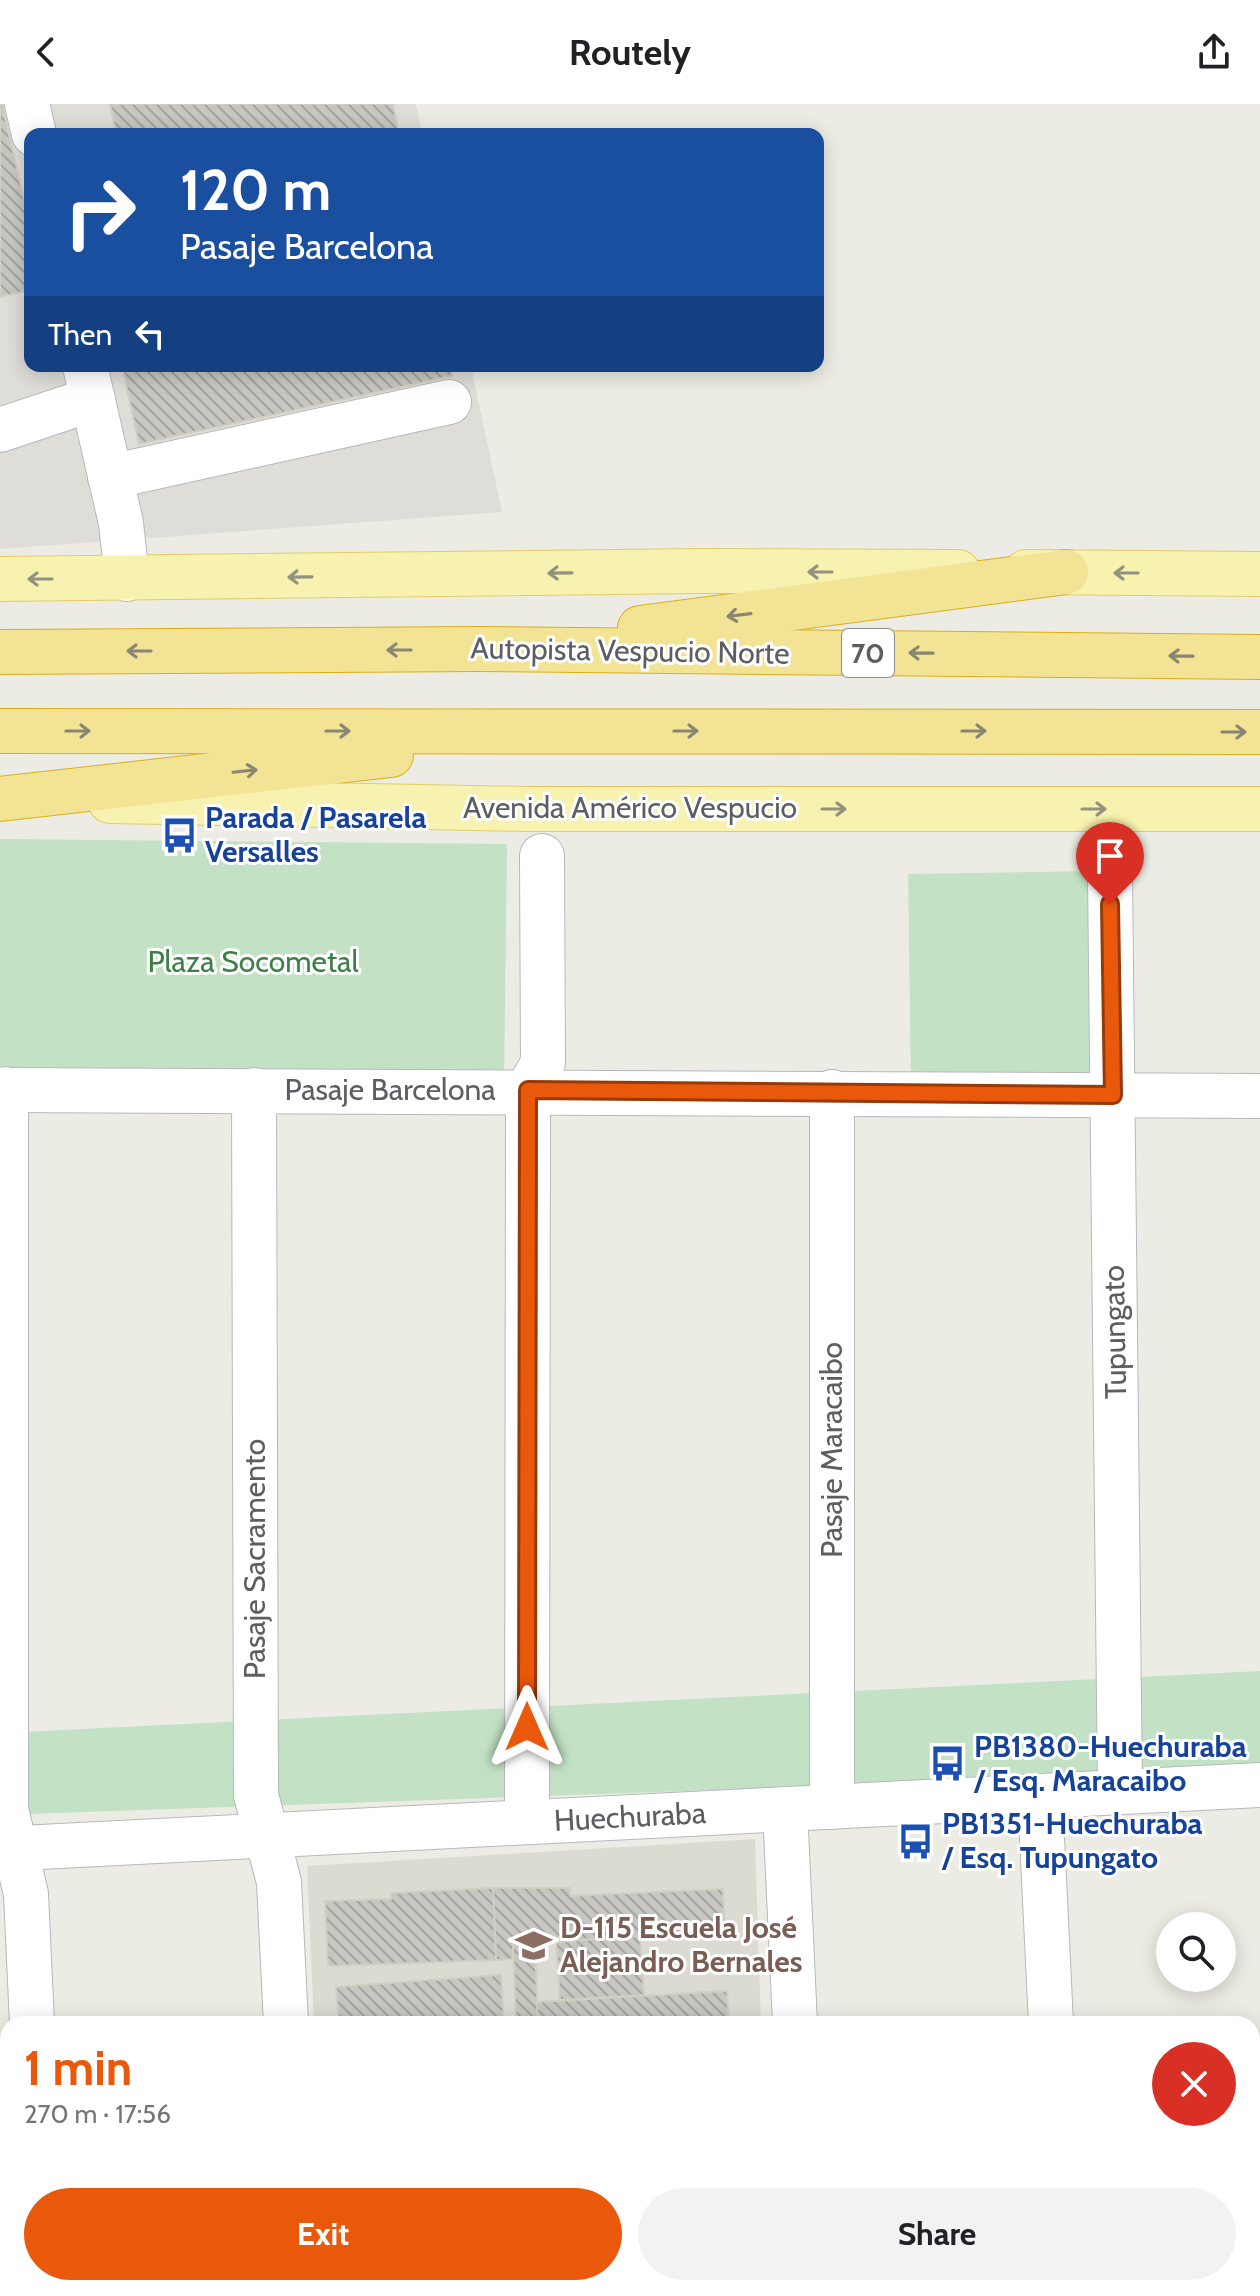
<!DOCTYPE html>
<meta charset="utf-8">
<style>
body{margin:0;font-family:Cabin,sans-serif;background:#f2f2f2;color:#202124;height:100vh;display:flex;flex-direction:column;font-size:30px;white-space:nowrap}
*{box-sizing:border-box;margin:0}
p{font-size:26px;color:#757577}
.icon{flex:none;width:44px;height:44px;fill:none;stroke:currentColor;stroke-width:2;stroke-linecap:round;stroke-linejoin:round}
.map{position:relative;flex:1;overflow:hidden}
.panel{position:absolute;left:0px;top:1912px;width:1260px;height:280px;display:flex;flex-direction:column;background:#fff;border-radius:24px 24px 0 0;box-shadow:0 4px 20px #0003}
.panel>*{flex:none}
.banner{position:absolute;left:24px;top:24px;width:800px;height:244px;border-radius:16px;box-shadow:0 4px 20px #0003;background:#1a4fa0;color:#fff;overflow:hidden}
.controls{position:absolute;left:1156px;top:1808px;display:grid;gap:16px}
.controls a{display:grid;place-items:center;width:80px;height:80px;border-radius:50%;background:#fff;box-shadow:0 4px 20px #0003;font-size:40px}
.pin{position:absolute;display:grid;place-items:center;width:68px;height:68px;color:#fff;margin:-82px -34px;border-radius:50% 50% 50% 0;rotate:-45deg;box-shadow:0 0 8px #0007}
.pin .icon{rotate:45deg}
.me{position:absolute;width:88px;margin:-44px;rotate:0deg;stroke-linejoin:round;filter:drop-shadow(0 0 6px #0008)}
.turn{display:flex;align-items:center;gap:28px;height:168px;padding:0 24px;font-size:36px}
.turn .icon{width:104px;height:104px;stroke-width:2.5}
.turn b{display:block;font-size:56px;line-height:68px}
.then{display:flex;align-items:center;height:76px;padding:0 24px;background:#0003;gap:16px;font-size:30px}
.round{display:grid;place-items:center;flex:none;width:84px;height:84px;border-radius:42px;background:#f2f2f2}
.overview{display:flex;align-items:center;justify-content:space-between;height:136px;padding:0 24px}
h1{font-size:48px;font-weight:800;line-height:60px;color:#ea580c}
.button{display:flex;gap:16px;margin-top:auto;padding:16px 24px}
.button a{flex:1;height:92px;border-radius:48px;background:#ea580c;color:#fff;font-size:32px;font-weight:800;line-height:92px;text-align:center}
.button a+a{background:#f2f2f2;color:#202124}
header{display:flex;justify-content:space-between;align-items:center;height:104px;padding:0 24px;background:#fff;font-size:36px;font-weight:800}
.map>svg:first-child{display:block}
.industrial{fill:#dfddd8}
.education{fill:#dcdbd2}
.park{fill:#c3e2c5}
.building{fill:url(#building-back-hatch);stroke:#d1cec3;stroke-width:2}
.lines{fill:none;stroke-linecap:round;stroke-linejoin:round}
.minor-casing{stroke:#b6b8bd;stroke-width:46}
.major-casing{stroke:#e3cc66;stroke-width:46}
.highway-casing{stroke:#daaf16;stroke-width:46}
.minor{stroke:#fff;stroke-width:44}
.major{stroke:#f7f2af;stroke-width:44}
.highway{stroke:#f2e395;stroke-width:44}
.oneway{stroke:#92927e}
.oneway2{stroke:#898672}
.route-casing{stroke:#983908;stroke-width:20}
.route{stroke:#ea580c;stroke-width:14}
.labels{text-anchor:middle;stroke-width:6;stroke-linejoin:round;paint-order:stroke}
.shield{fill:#fff;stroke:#8d8e92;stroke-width:2}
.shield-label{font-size:28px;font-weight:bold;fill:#5c5e63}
.street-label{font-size:30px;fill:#5c5e63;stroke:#fff}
.transit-label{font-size:30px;font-weight:bold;fill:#164399;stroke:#fff;text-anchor:start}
.park-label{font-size:30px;fill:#3d8047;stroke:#fff}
.education-label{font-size:30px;font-weight:bold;fill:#785e54;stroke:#fff;text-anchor:start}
</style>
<header><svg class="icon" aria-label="back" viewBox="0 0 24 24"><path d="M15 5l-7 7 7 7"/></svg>Routely<svg class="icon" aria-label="share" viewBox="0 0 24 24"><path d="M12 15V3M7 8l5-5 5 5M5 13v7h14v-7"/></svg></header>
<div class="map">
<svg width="1260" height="2192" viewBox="0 0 1260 2192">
<defs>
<pattern id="building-back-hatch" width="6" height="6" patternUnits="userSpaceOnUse" patternTransform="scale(2)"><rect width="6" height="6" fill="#c8c6c0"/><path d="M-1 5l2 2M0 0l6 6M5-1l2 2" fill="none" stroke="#a6a4a0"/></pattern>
</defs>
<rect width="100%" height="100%" fill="#edece4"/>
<!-- industrial -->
<polygon class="industrial" points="0,0 416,0 422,30 30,30 30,262 471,262 502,408 0,445"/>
<!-- education -->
<g class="education">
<polygon points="755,1735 761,1920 314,1920 307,1762"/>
<rect x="324" y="2184" width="445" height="8"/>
</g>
<!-- park -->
<g class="park">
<polygon points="0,735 507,740 504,981 0,976"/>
<polygon points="1098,767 1101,978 911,981 908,770"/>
<polygon points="1260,1567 1260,1667 0,1711 0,1629"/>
</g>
<!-- building -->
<g class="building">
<polygon points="0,0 2,0 30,122 30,186 0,193"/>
<polygon points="110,0 393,0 399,30 116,30"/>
<polygon points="122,262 450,262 452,272 139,340"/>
<polygon points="493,1784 570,1784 570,1792 723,1785 725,1829 513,1839 513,1855 496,1856"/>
<polygon points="493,1784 496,1856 328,1862 325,1797 391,1795 391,1789"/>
<polygon points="640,1832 644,1891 560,1896 556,1838"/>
<polygon points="535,1838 538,1920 516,1920 513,1839"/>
<polygon points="501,1871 504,1920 339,1920 336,1883"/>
<polygon points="727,1887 729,1920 538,1920 537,1898"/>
<polygon points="481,2184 527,2184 527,2192 482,2192"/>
<rect x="527" y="2184" width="25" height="8"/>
<polygon points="667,2184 743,2184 744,2192 668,2192"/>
</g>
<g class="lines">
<defs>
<g id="minor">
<polyline points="27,0 34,30"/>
<polyline points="85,262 121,419 127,475"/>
<polyline points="0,326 93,295"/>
<polyline points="110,373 449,298"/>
<polyline points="1110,769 1120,1688"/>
<polyline points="6,985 6,1705 26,1790 32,1920"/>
<polyline points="0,986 1260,992"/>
<polyline points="254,986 256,1691 279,1778 286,1920"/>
<polyline points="1040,1692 1051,1920"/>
<polyline points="832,1703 832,988"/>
<polyline points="785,1705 795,1920"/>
<polyline points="527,1718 528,986 543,959 542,752"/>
<polyline points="0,1745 1260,1681"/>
<polyline points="46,2184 46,2192"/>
<polyline points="300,2184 300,2192"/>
<polyline points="809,2184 809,2192"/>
<polyline points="1064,2184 1065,2192"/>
</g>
<g id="major">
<polyline points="1026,468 1260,470"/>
<polyline points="0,475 701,467 958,468"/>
<polyline points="110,697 528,705 1260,705"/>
</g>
<g id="highway">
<polyline points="640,524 1066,468"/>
<polyline points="0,548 477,545 1260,553"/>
<polyline points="0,627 1260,628"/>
<polyline points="0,695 391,651"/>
</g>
</defs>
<!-- minor casing -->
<use href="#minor" class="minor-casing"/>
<!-- major casing -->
<use href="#major" class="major-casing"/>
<!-- highway casing -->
<use href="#highway" class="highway-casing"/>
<!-- minor -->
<use href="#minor" class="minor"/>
<!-- major -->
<use href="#major" class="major"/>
<!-- highway -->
<use href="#highway" class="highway"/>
</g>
<!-- one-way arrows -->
<defs><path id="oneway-shaft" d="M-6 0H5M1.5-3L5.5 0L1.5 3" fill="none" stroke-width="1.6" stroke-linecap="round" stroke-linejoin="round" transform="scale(2)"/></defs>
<g class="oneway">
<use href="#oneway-shaft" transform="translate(820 468) rotate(-180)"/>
<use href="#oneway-shaft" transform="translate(560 469) rotate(179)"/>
<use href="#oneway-shaft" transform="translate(1126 469) rotate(-180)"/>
<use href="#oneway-shaft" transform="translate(300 473) rotate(179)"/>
<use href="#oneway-shaft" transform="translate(40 475) rotate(180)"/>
<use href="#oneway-shaft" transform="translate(834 705)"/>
<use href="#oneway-shaft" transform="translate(1094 705)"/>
</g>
<g class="oneway2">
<use href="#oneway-shaft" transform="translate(739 511) rotate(173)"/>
<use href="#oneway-shaft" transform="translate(399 546) rotate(180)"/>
<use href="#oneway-shaft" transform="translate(139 547) rotate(180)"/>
<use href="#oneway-shaft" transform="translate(921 549) rotate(-179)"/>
<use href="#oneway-shaft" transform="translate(1181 552) rotate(-179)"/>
<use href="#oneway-shaft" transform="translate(78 627)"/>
<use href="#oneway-shaft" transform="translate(338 627)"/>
<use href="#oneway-shaft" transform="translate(686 627)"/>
<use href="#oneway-shaft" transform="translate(974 627)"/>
<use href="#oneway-shaft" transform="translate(1234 628)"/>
<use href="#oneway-shaft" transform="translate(245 667) rotate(-6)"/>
</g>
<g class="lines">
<defs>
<polyline id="route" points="527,1623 528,986 1113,991 1110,800"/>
</defs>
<!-- route casing -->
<use href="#route" class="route-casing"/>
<!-- route -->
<use href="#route" class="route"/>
</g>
<!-- icons -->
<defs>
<symbol id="bus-bare" viewBox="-9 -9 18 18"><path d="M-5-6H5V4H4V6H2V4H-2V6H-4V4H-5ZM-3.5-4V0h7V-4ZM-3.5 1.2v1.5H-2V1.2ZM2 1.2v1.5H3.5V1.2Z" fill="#1a4fb4" stroke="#fff" stroke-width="2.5" paint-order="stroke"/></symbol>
<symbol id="school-bare" viewBox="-9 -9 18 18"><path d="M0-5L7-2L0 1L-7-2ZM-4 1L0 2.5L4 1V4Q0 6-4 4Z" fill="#8d6e63" stroke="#fff" stroke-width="2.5" paint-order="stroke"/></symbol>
</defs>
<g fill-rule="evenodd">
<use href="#bus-bare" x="154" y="706" width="51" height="51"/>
<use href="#bus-bare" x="922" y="1634" width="51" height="51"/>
<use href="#bus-bare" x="890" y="1712" width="51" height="51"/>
<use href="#school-bare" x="508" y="1816" width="51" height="51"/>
</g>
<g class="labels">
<!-- shield labels -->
<rect class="shield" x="842" y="525" width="52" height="48" rx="6"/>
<g class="shield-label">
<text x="868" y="559">70</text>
</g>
<!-- street labels -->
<g class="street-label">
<text transform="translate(630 547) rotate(1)" y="10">Autopista Vespucio Norte</text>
<text x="630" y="714">Avenida Américo Vespucio</text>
<text x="390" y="996">Pasaje Barcelona</text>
<text transform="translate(1115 1228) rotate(-91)" y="10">Tupungato</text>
<text transform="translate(832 1346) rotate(-90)" y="10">Pasaje Maracaibo</text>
<text transform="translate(255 1455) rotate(-90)" y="10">Pasaje Sacramento</text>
<text transform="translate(630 1713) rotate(-3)" y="10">Huechuraba</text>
</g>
<!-- transit labels -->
<g class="transit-label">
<text x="205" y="724">Parada / Pasarela<tspan x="205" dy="34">Versalles</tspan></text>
<text x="974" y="1653">PB1380-Huechuraba<tspan x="974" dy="34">/ Esq. Maracaibo</tspan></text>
<text x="942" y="1730">PB1351-Huechuraba<tspan x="942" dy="34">/ Esq. Tupungato</tspan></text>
</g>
<!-- park labels -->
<g class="park-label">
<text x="253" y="868">Plaza Socometal</text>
</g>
<!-- education labels -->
<g class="education-label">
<text x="560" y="1834">D-115 Escuela José<tspan x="560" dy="34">Alejandro Bernales</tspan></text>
</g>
</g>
</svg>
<div class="controls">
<a><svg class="icon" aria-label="search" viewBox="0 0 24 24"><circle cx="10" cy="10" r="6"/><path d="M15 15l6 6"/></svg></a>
</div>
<div class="pin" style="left:1110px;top:800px;background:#d93025"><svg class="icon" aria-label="arrive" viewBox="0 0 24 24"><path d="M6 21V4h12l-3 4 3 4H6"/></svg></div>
<svg class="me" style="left:527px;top:1623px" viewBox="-20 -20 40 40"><path d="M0-17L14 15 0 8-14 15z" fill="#ea580c" stroke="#fff" stroke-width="4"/></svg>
<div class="banner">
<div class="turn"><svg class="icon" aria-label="right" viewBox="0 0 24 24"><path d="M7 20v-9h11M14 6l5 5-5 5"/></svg><div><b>120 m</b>Pasaje Barcelona</div></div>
<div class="then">Then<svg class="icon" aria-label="left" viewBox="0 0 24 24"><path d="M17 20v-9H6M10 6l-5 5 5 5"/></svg></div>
</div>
<section class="panel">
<div class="overview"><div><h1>1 min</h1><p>270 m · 17:56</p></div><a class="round" style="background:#d93025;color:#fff"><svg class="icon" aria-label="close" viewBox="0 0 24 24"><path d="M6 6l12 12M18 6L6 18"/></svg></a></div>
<div class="button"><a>Exit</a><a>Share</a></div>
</section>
</div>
